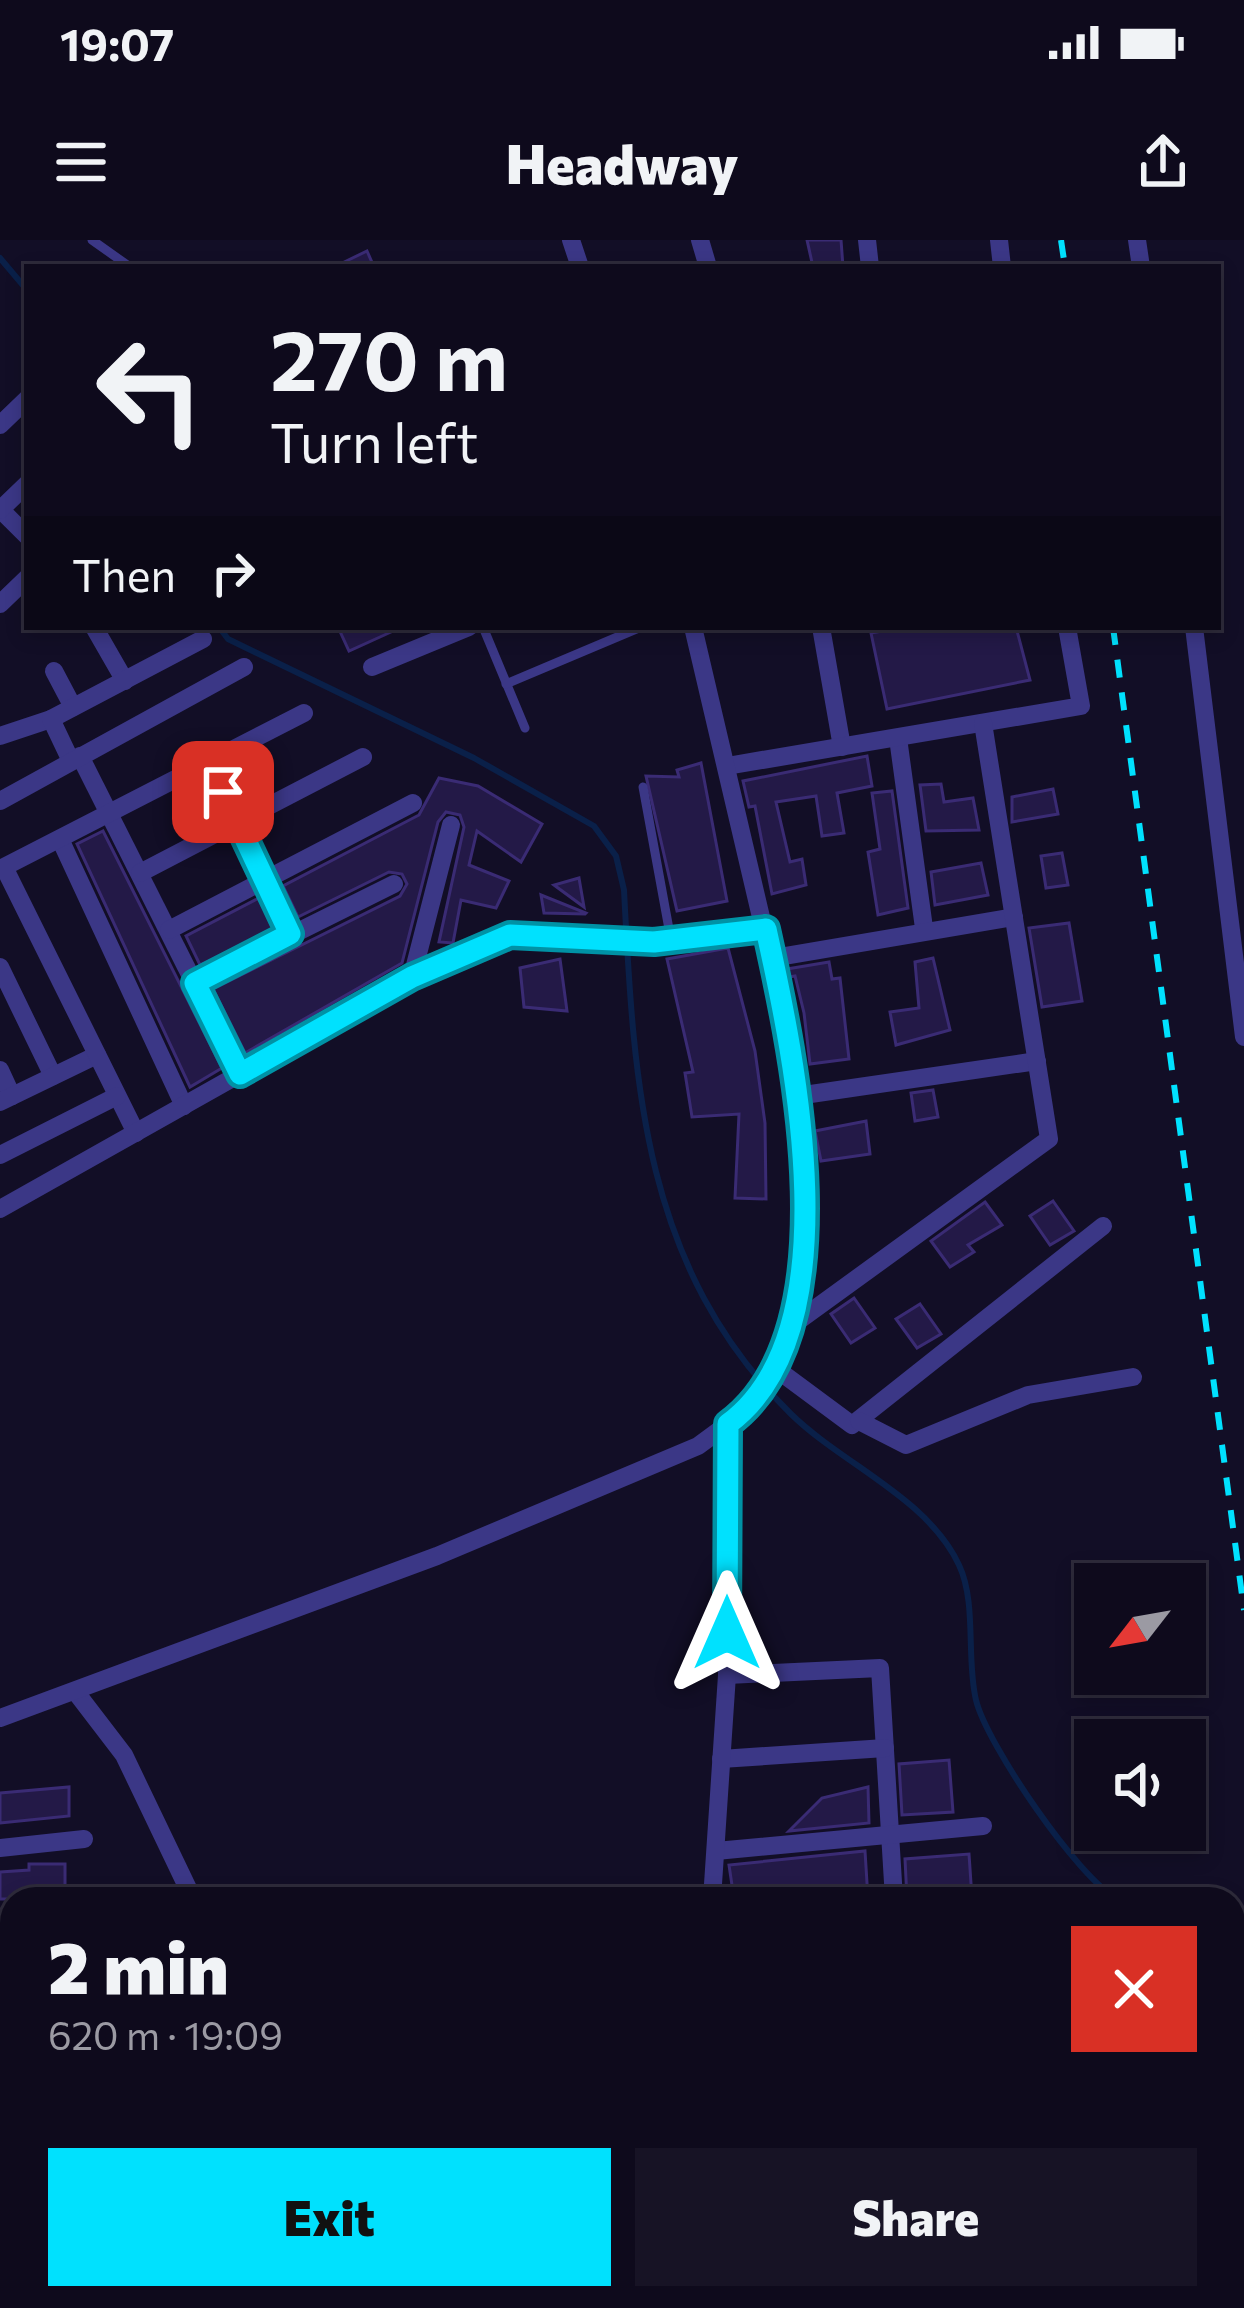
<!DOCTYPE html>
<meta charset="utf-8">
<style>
body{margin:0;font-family:Commissioner,sans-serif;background:#171325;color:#f1f3f6;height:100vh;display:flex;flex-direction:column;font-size:45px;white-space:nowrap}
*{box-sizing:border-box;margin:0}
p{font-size:39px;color:#9b9aa3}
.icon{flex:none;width:66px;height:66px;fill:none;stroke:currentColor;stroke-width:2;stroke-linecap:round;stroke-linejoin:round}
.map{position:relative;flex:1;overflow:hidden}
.side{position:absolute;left:0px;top:1647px;width:1245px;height:423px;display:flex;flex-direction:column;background:#0e0a1c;border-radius:36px 36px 0 0;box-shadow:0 6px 18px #0003,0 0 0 3px #2e2b3b}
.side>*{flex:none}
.hud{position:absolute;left:24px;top:24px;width:1197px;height:366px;border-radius:0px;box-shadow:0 6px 18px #0003,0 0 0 3px #2e2b3b;background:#0e0a1c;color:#f1f3f6;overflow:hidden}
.needle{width:78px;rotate:239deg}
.controls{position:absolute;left:1074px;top:1323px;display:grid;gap:24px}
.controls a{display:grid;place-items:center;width:132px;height:132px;border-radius:0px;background:#0e0a1c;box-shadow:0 6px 18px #0003,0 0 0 3px #2e2b3b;font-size:60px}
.pin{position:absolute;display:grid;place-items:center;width:102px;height:102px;color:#fff;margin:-51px;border-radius:24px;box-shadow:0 6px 18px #0006}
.me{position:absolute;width:132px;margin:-66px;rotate:0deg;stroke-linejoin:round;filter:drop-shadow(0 0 9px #0008)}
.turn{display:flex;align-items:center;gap:42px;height:252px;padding:0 48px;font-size:54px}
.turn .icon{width:156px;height:156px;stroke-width:2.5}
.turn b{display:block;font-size:84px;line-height:102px}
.then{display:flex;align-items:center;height:114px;padding:0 48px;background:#0003;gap:24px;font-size:45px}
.round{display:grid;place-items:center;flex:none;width:126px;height:126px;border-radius:0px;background:#171325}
.summary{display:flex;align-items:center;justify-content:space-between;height:204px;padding:0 48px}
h1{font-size:72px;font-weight:800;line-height:90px}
.action{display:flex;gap:24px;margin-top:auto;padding:24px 48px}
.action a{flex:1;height:138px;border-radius:0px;background:#00e1fe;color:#111;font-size:48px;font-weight:800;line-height:138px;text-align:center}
.action a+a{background:#171325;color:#f1f3f6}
.status{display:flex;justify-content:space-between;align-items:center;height:84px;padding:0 60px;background:#0e0a1c;direction:ltr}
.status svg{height:33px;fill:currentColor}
header{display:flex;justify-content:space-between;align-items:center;height:156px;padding:0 48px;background:#0e0a1c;font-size:54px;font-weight:800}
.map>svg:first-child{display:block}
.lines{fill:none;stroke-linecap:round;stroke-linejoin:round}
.stream{stroke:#0a2049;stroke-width:6}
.building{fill:#231947;stroke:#3a2b74;stroke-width:3}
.service{stroke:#3b3786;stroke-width:9}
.minor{stroke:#3b3786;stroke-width:18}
.rail{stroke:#00e1fe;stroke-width:6;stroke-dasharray:18 15;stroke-linecap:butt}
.route-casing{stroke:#0092a5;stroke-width:30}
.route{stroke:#00e1fe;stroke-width:21}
</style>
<div class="status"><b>19:07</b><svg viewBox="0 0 49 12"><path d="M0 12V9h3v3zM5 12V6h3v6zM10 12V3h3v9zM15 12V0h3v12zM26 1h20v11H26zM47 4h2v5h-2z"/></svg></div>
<header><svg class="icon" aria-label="menu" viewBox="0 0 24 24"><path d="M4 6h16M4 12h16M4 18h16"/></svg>Headway<svg class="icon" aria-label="share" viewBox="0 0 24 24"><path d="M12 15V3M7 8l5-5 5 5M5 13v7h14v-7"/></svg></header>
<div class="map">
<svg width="1244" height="2068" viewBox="0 0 1244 2068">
<rect width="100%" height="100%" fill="#120e26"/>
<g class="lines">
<!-- stream -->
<g class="stream">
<polyline points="0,18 27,50"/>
<path d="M219,387L228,399L474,518L594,586L616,616L624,650C634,846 643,1028 791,1174C842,1224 928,1258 959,1325C977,1363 966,1419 976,1460C986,1503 1079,1640 1118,1659"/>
<polyline points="1233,1691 1244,1693"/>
<polyline points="0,2017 12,2016"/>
<polyline points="824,2058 826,2068"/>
</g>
</g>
<!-- building -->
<g class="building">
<polygon points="807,0 841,0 843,27 813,27"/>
<polygon points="367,11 374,27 334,27"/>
<polygon points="338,387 402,387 349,411"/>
<polygon points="905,387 1016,387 1030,440 887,469 871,393"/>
<polygon points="867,516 872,546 837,553 844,593 822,596 816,556 776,562 790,622 802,619 806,645 772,654 755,566 749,567 743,541"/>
<polygon points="701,523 727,661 677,671 646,536 679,537 677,530"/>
<polygon points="439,538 478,546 542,584 521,622 477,591 469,625 509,641 496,668 461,660 453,703 439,702 464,587 460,575 446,572 438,582 402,723 245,813 213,749 400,656 407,644 402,634 389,632 298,677 283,646 419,575"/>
<polygon points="941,544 944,562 973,558 979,590 926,591 920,545"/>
<polygon points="1053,549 1058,574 1012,582 1012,557"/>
<polygon points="892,551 908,668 878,675 868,612 880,609 872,553"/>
<polygon points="103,591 222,828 190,847 77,604"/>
<polygon points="1062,613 1068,645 1046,648 1041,616"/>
<polygon points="981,623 988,655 935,665 931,632"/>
<polygon points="579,638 584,667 554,645"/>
<polygon points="541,655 586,673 585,674 544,673"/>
<polygon points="259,658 274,689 200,725 186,696"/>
<polygon points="1069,683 1082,761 1042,767 1029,688"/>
<polygon points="728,708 755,811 765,883 766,959 735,958 739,874 692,877 685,833 693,832 667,719"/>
<polygon points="933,718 950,790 896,805 890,772 919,768 915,722"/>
<polygon points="560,719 567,771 524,767 520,728"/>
<polygon points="829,722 832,739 840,738 849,819 810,824 804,773 795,736 789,737 787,729"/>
<polygon points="933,850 938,877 915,881 911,853"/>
<polygon points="866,881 870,914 821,921 815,891"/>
<polygon points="1053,961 1074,991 1050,1005 1030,976"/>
<polygon points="985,962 1002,985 968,1005 974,1012 950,1027 931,1001"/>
<polygon points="854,1058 875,1088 851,1103 831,1074"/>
<polygon points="920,1064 941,1094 917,1108 896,1079"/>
<polygon points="949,1520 953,1572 902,1575 899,1524"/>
<polygon points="69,1547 69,1576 0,1583 0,1553"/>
<polygon points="868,1547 869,1583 789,1591 822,1558"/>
<polygon points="865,1611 868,1659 767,1659 767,1654 733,1652 729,1625"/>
<polygon points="969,1614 972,1658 907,1659 905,1619"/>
<polygon points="29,1624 65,1624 65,1659 0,1659 0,1632 29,1630"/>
</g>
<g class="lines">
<!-- service -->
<g class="service">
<polyline points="92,0 130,27"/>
<polyline points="483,387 525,488"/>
<polyline points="506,444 641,387"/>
<polyline points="643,547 671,700"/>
</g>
<!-- minor -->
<g class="minor">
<polyline points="571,0 580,27"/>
<polyline points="700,0 708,27"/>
<polyline points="867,0 870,27"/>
<polyline points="999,0 1002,27"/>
<polyline points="1137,0 1141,27"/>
<polyline points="0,185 27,159"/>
<polyline points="0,269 27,296"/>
<polyline points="0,270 27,244"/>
<polyline points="0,364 27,338"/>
<polyline points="94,387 125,441"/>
<polyline points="821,387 842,507"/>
<polyline points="1194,387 1244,797"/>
<polyline points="372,427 469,387"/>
<polyline points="54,431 73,467"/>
<polyline points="0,496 51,479"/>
<polyline points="898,498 924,688"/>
<polyline points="80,516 240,834"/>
<polyline points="71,521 51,479 203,399"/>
<polyline points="208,522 291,694"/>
<polyline points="727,526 1081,466 1067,387"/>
<polyline points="0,561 244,427"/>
<polyline points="60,599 184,866"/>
<polyline points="140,633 363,517"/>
<polyline points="169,690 413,563"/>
<polyline points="773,718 1014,677"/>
<polyline points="0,727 53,836"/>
<polyline points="412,737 451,585"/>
<polyline points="195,743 394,644"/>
<polyline points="0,830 12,856"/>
<polyline points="797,856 1037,821"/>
<polyline points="0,862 97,815"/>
<polyline points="136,893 4,627 304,473"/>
<polyline points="0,915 117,856"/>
<polyline points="0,969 412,737 510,695 654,702 766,689"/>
<polyline points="794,1084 1049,899 983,483"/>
<polyline points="771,1125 852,1185 1103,986"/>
<polyline points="859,1181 906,1205 1028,1155 1133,1137"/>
<polyline points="727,1435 880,1428 894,1659"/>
<polyline points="75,1451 124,1515 193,1659"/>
<polyline points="0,1478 437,1316 698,1206 751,1167 794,1084 806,972 794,818 693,387"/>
<polyline points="721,1519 885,1508"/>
<polyline points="0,1608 84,1599"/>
<polyline points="716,1611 983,1586"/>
<polyline points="712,1659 727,1435 728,1184"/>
<polyline points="0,1730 12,1729"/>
<polyline points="0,1867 12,1866"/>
<polyline points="548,2058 550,2068"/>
<polyline points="1158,2058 1161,2068"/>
<polyline points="881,2067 974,2058"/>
<polyline points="263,2068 300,2063 307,2068"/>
</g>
<!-- rail -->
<g class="rail">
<polyline points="1061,0 1065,27"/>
<polyline points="1113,387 1244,1370"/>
</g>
</g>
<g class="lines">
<defs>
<path id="route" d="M223,552L290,694L195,743L240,834L412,737L510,695L654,702L766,689C795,819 853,1092 728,1184L727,1393"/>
</defs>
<!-- route casing -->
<use href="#route" class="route-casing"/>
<!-- route -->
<use href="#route" class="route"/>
</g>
</svg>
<div class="controls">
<a><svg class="needle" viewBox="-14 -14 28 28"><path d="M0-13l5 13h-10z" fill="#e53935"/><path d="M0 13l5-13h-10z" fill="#9b9aa3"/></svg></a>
<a><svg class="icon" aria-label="sound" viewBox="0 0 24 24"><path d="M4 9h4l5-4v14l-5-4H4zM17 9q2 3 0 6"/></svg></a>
</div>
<div class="pin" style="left:223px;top:552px;background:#d93025"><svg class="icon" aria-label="arrive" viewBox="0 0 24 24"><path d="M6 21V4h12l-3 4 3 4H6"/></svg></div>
<svg class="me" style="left:727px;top:1393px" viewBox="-20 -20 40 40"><path d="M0-17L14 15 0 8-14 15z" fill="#00e1fe" stroke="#fff" stroke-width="4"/></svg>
<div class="hud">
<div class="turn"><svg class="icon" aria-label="left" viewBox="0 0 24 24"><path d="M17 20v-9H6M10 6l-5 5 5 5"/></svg><div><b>270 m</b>Turn left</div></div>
<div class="then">Then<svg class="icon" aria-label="right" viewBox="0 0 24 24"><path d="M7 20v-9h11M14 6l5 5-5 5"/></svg></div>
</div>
<section class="side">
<div class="summary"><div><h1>2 min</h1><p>620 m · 19:09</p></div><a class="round" style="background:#d93025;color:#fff"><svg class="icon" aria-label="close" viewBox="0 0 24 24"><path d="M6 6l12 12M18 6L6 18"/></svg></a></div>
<div class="action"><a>Exit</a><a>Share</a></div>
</section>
</div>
